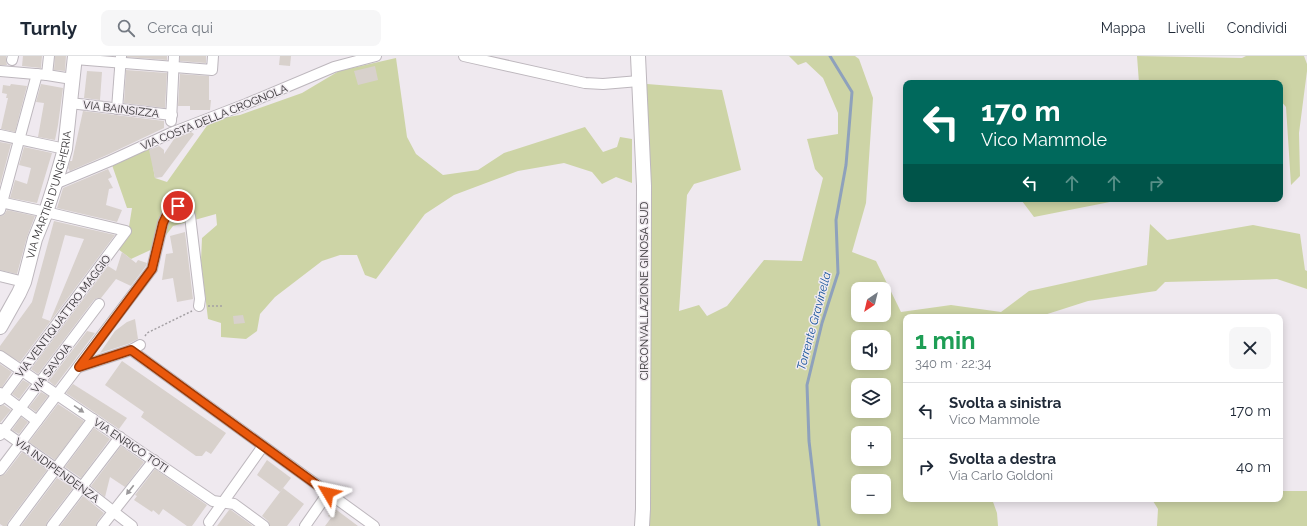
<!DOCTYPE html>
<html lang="it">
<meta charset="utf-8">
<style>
body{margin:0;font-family:Raleway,sans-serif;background:#f6f6f7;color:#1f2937;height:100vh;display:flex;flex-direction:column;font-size:15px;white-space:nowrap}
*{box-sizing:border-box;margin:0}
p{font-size:13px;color:#747a83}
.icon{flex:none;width:22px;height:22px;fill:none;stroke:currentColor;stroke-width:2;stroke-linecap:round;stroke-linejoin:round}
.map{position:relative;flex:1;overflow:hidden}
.sheet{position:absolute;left:903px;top:258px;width:380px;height:188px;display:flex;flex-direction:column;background:#fff;border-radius:8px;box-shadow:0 2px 10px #0003}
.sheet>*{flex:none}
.guide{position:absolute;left:903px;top:24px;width:380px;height:122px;border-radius:8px;box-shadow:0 2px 10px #0003;background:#00695c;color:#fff;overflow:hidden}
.needle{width:26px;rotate:215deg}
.tools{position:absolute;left:851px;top:226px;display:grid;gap:8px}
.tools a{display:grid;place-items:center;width:40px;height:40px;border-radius:8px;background:#fff;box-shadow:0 2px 10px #0003;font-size:20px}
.pin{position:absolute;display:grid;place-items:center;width:34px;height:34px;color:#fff;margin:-17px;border:2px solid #fff;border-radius:50%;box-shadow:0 1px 4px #0007}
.me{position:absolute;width:44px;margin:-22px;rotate:306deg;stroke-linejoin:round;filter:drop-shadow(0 0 3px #0008)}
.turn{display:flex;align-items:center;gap:14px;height:84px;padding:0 12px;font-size:18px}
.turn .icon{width:52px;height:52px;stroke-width:2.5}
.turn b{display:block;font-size:28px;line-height:34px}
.lanes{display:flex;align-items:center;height:38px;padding:0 12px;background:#0003;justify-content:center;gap:20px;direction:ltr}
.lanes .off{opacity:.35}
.round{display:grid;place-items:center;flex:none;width:42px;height:42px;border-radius:8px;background:#f6f6f7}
.summary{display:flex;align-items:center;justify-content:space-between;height:68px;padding:0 12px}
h1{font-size:24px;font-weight:700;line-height:30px;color:#1e9e55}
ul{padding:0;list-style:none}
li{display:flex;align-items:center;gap:12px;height:56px;padding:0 12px;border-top:1px solid #e0e1e3}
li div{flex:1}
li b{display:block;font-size:15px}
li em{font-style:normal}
header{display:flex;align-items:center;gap:24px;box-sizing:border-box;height:56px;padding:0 20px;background:#fff;border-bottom:1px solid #e0e1e3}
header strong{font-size:19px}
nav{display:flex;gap:22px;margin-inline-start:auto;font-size:14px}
.search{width:280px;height:36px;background:#f6f6f7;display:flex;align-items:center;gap:10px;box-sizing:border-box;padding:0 14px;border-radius:8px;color:#747a83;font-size:15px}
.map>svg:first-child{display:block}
.green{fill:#cdd4a6;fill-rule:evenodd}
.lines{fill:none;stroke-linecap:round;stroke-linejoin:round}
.stream{stroke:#8ea1bc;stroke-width:3}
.building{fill:#d8d1cc;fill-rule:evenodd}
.street-casing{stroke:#bdb7bd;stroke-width:12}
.secondary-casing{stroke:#bdb7bd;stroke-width:16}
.path{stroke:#a4a0a4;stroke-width:1.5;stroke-dasharray:2 2;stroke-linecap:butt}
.street{stroke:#fff;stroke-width:10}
.secondary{stroke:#fff;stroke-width:14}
.oneway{fill:#9a989a}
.route-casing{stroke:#983908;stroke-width:10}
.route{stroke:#ea580c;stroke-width:7}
.labels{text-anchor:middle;stroke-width:3;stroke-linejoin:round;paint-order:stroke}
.street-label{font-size:11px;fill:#343234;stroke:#efe9ef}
.water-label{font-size:12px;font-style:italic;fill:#15539a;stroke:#efe9ef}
</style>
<header>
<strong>Turnly</strong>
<div class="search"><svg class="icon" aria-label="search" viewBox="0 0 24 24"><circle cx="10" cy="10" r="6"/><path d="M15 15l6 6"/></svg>Cerca qui</div>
<nav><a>Mappa</a><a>Livelli</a><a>Condividi</a></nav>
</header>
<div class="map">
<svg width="1307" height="470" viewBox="0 0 1307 470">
<rect width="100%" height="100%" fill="#efe9ef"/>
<!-- green -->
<g class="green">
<path d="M789,0H855L859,3L873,42L866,147L852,196L876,205L901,256L951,249L1001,256L1029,235L1147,209L1150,168L1167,184L1253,169L1300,178L1305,214L1307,215V233L1277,223L1165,226L1156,235L1088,245L1038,261H906V443H992L997,457L998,470H646L647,451V28L722,34L741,114L694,128L687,139L679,255L699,249L707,260L727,250L764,204L802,205L823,122L815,113L807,83L838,78V57L823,22L806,6L798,9ZM858,233H884V259H858ZM858,281H884V307H858ZM858,329H884V355H858ZM858,377H884V403H858ZM858,425H884V451H858Z"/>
<polygon points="1137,0 1242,2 1246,0 1304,0 1307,8 1307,15 1299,77 1300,120 1291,129 1286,51 1280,44 1280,27 1139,27"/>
<polygon points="396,2 407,81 416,98 443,119 478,114 504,97 585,71 603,96 617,91 620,81 632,83 632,127 616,121 602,128 592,116 564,107 518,115 454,139 425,158 376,223 365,219 357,199 340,199 322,205 275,241 260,258 257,275 246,283 221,281 221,267 208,263 201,205 202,182 217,169 216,158 173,170 157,191 131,203 118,193 128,177 132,152 127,152 112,109 150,92 155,122 167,126 211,64 240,59 302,37 339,15"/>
<polygon points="1029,143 1125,143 1034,161 1022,145"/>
<polygon points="1280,435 1307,435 1307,470 1157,470 1158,453 1153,445 1154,443 1280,443"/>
</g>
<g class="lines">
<!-- stream -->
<polyline class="stream" points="819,470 809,385 807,329 822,267 838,217 836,164 846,109 852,36 830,0"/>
</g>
<!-- building -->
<g class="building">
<polygon points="0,0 6,0 6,5 7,9 0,9"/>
<polygon points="23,0 42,0 41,12 22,10"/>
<polygon points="55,0 66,0 65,15 54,14"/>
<polygon points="127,0 167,0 167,4 127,1"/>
<polygon points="180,0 206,0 206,7 180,5"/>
<polygon points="280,0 291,0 290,10 279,9"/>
<polygon points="375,10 378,24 358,29 354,15"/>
<polygon points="126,14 167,17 165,52 124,47"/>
<polygon points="87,15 102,16 100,44 84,42"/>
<polygon points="180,18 209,20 209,44 211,44 210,54 190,54 190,50 178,50"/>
<polygon points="11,28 27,30 15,76 1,73 8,42 6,42 7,38 2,37 3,29 10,30"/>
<polygon points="41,28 63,32 58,69 55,84 38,81 44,47 36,46"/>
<polygon points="83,55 164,65 164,72 107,99 70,115 68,112 70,105 72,105"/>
<polygon points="191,76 194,78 162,121 155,122 149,94 159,90 164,94 164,98 174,83"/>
<polygon points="0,86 11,88 0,129"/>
<polygon points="24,91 52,97 37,147 10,142 15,124 27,128 31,112 19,109"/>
<polygon points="108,113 112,121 108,123 113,132 109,133 106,149 122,154 117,166 57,152 63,132"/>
<polygon points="7,154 35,160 27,181 17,218 0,214 0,160 4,159"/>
<path d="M54,165L115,179L20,306L0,294V290L32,246ZM65,179L84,183L50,265L42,262Z"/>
<polygon points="185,176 193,243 177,246 173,222 162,224 166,198 173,197 170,180"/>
<polygon points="122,196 136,207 138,204 147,207 146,210 131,230 116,223 101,242 97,242 94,244 38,318 31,313 108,210 116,215"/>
<polygon points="243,259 245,267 234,268 233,260"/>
<polygon points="135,263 138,283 128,288 100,297 115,275 127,266"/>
<polygon points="87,275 95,277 55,330 49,325"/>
<polygon points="122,305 226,377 211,398 206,395 202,400 196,400 141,361 144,356 105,329"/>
<polygon points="0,308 12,316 2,331 0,331"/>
<polygon points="23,324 30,328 19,343 12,338"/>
<polygon points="73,328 127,362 119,373 66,337"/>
<polygon points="41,336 48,340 36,356 29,351"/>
<polygon points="58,348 84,365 55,404 29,386"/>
<polygon points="4,349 11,354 0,367 0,350"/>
<polygon points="21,361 28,366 19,378 12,374"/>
<polygon points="94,372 110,383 81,422 65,411"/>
<polygon points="121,390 144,406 125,431 110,421 105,441 91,430"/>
<polygon points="22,396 47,414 8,466 7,470 3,470 0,468 0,420 5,418"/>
<polygon points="267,404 291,422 280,436 257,419"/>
<polygon points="155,413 207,449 192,470 187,470 163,453 159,459 153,454 152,456 134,444 137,440 135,439"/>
<polygon points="57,422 73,432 47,466 46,470 21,470"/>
<polygon points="283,432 304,448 287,470 270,470 268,465 262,460"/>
<polygon points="83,440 104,457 97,466 96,470 60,470"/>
<polygon points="334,452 358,470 325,470 331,462 328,460"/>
<polygon points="229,454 231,454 253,470 217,470"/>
</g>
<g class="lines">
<defs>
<g id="street">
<polyline points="464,0 585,27 603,28 639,25"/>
<polyline points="75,3 212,14 213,0"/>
<polyline points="12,4 13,0"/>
<polyline points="0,15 47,19 72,23"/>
<polyline points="47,19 49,0"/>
<polyline points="70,47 172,59"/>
<polyline points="117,53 121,0"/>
<polyline points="171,65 174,0"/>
<polyline points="0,79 65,93"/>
<polyline points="55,128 110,105 171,77 246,48 334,11 376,0"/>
<polyline points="0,146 46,156 126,175 0,344"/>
<polyline points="0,154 37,18"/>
<polyline points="0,220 24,226"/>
<polyline points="131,294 374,470"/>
<polyline points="0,300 213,445 234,448 264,470"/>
<polyline points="79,311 131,294 140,289"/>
<polyline points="0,337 37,365"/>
<polyline points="0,373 82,431 132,470"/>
<polyline points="0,379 99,248"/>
<polyline points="0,414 152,213 163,167 168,156 178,151 184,152 190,160 200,243 199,250"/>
<polyline points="209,466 263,390"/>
<polyline points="13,470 93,363"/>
<polyline points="52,470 120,381"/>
<polyline points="102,470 154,404"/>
<polyline points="305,470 328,437"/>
</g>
<g id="secondary">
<polyline points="638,0 644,130 643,453 642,470"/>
<path id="s1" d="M0,271L19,237L24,226L35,183L46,156L55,128L65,93L75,0"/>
</g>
</defs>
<!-- street casing -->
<use href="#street" class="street-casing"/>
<!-- secondary casing -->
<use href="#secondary" class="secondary-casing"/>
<!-- path -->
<g class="path">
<polyline points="208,250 222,250"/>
<polyline points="145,280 147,277 192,255"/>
</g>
<!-- street -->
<use href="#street" class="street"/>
<!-- secondary -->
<use href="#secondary" class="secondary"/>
</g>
<!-- one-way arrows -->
<defs><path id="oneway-solid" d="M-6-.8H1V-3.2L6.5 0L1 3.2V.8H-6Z"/></defs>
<g class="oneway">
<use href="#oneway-solid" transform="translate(79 353) rotate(34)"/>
<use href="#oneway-solid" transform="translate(130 434) rotate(128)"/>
</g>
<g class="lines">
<defs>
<polyline id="route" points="178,150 168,156 163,167 152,213 79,311 131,294 328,437"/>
</defs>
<!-- route casing -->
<use href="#route" class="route-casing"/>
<!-- route -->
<use href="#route" class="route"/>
</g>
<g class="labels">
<!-- street labels -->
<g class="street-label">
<text transform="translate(121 53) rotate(7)" y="4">VIA BAINSIZZA</text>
<text transform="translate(214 61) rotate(-22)" y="4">VIA COSTA DELLA CROGNOLA</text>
<text dy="4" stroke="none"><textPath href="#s1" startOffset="142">VIA MARTIRI D'UNGHERIA</textPath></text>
<text transform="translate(644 235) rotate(-90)" y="4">CIRCONVALLAZIONE GINOSA SUD</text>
<text transform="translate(63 260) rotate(-53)" y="4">VIA VENTIQUATTRO MAGGIO</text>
<text transform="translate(51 312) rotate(-53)" y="4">VIA SAVOIA</text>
<text transform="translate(131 389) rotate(34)" y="4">VIA ENRICO TOTI</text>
<text transform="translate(57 414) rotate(36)" y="4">VIA INDIPENDENZA</text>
</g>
<!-- water labels -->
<g class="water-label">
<text transform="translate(814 265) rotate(-75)" y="4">Torrente Gravinella</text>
</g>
</g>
</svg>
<div class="tools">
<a><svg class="needle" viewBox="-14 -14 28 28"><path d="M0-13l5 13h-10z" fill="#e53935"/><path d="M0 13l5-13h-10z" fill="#747a83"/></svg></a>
<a><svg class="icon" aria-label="sound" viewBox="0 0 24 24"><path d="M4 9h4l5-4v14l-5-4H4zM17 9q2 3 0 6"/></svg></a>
<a><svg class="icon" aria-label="layers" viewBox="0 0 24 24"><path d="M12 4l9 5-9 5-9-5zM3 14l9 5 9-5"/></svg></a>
<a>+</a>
<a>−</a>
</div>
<div class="pin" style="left:178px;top:150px;background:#d93025"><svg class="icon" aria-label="arrive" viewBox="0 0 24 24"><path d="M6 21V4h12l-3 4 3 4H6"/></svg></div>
<svg class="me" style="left:328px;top:437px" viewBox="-20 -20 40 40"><path d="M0-17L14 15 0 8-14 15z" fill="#ea580c" stroke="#fff" stroke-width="4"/></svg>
<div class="guide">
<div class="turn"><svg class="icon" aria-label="left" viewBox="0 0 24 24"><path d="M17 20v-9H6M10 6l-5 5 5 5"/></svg><div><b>170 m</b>Vico Mammole</div></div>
<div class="lanes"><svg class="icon" aria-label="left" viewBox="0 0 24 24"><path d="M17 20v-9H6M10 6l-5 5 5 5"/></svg><svg class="icon off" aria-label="ahead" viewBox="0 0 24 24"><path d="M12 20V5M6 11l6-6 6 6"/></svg><svg class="icon off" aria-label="ahead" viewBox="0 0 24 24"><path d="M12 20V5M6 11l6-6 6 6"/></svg><svg class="icon off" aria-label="right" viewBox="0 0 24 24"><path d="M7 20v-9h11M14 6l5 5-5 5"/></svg></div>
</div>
<section class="sheet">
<div class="summary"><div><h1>1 min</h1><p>340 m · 22:34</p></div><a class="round"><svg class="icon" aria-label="close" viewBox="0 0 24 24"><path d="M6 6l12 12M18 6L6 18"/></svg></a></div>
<ul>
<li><svg class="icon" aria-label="left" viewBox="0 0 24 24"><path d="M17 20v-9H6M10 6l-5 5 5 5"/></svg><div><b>Svolta a sinistra</b><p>Vico Mammole</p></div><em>170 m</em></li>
<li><svg class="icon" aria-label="right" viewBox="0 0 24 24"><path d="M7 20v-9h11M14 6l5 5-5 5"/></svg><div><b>Svolta a destra</b><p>Via Carlo Goldoni</p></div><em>40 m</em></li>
</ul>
</section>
</div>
